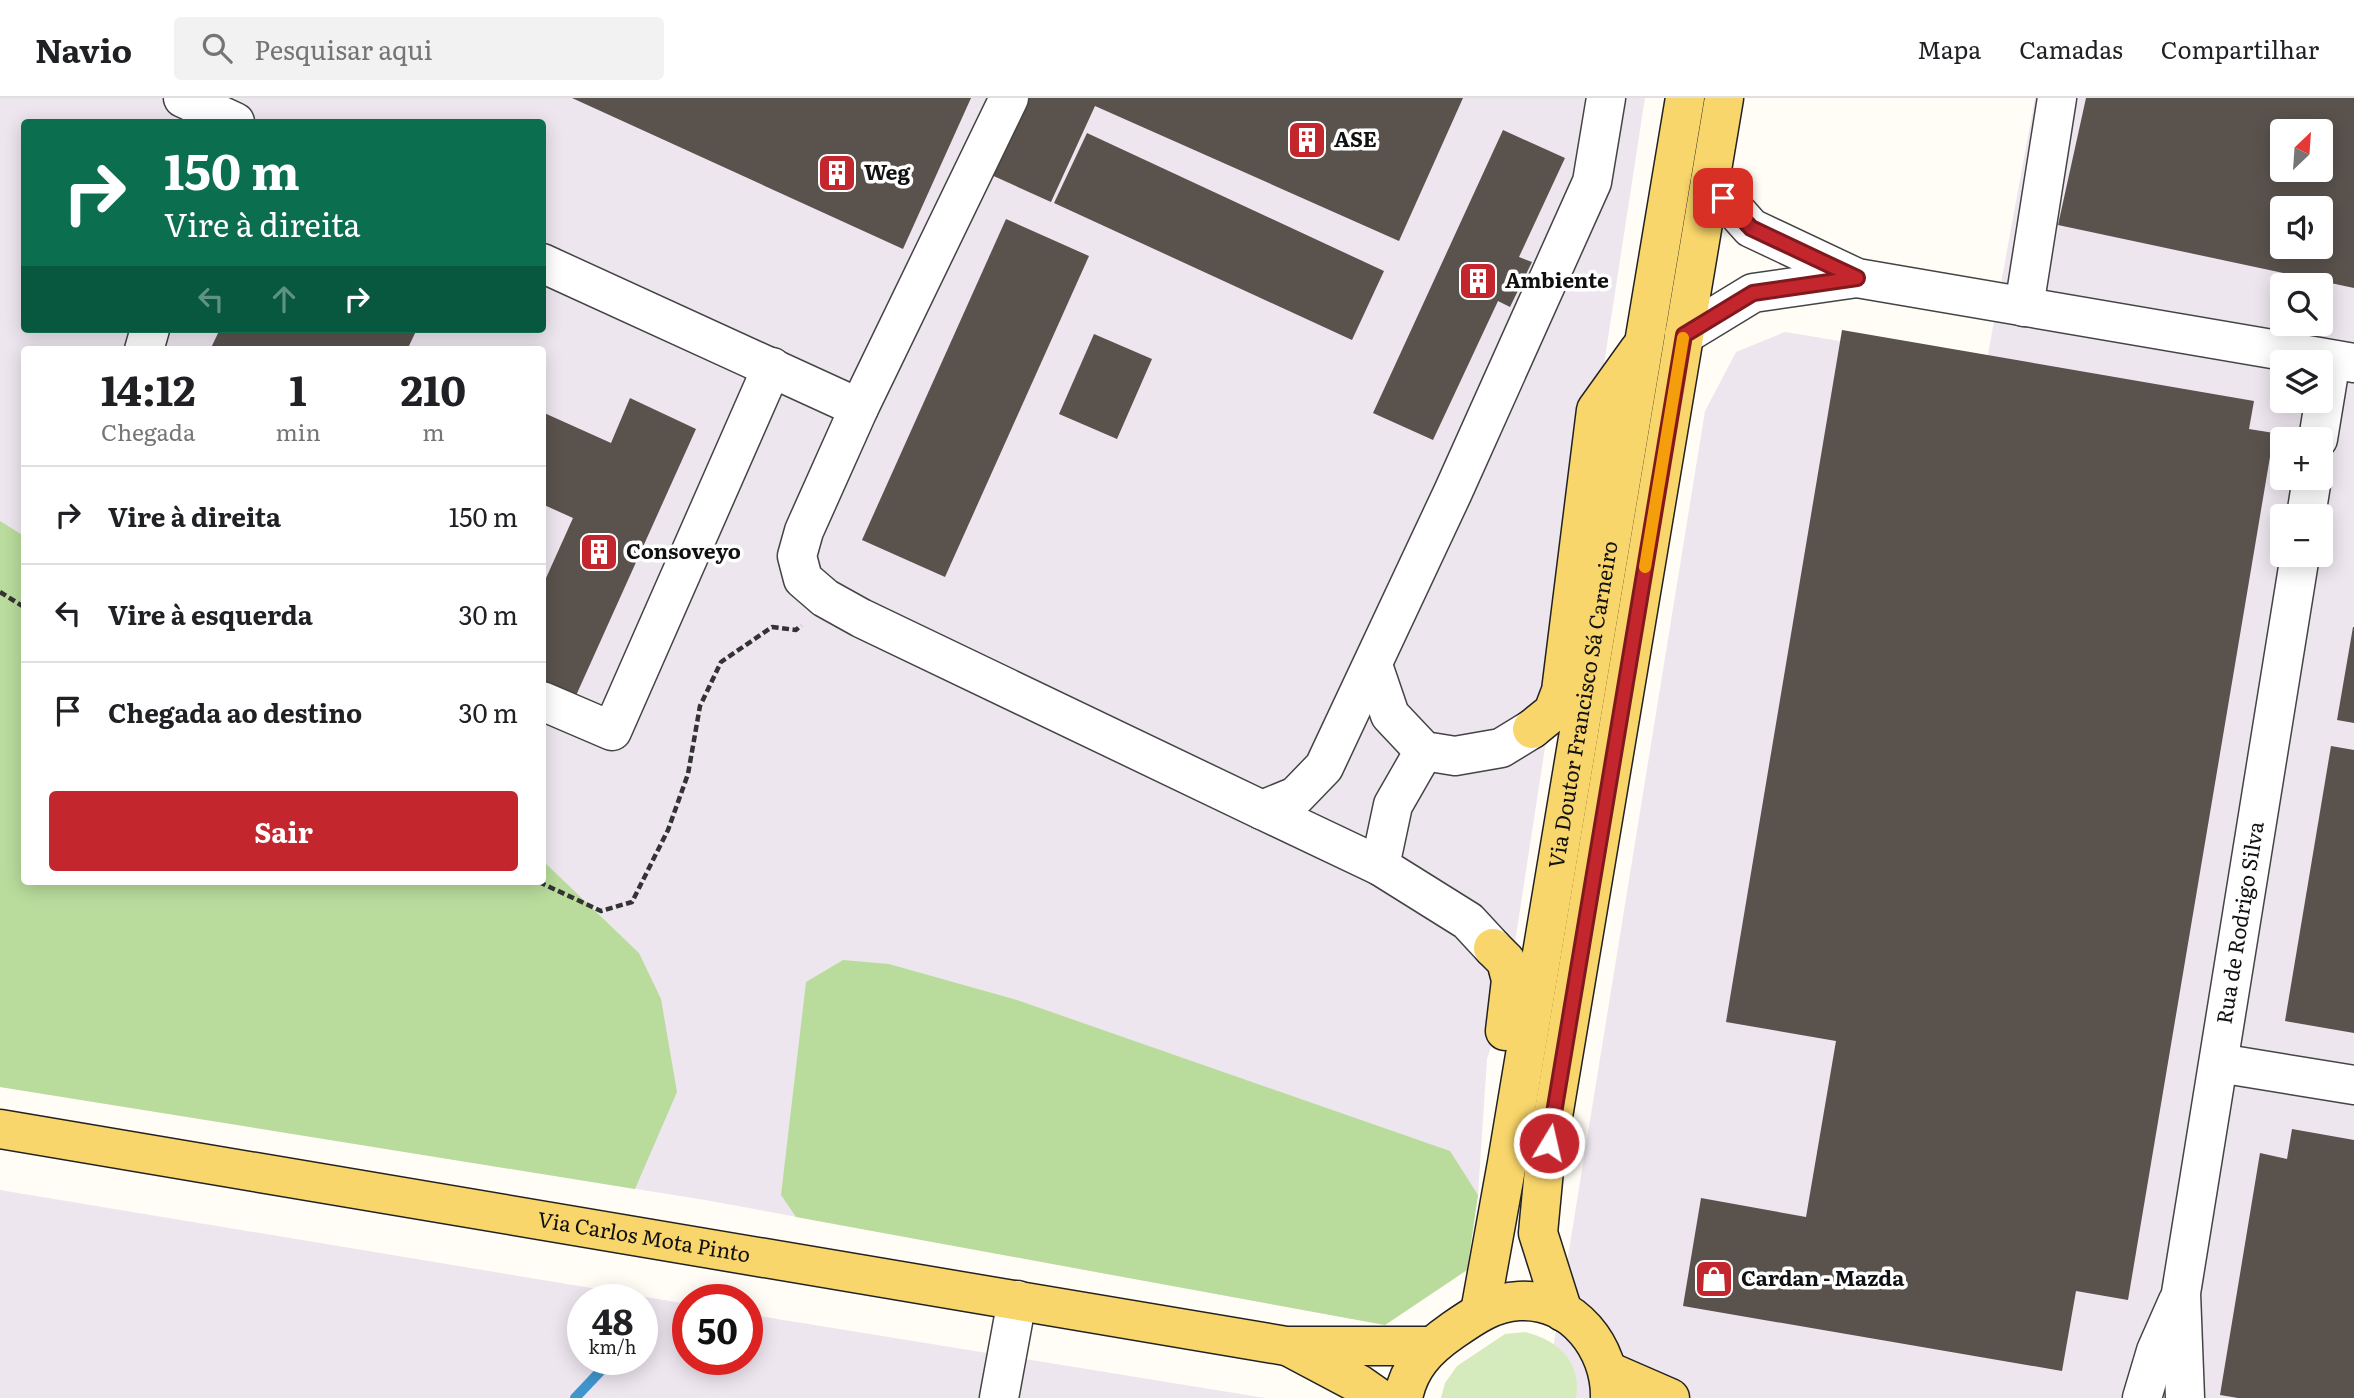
<!DOCTYPE html>
<html lang="pt">
<meta charset="utf-8">
<style>
body{margin:0;font-family:Literata,serif;background:#f2f2f2;color:#202124;height:100vh;display:flex;flex-direction:column;font-size:26px;white-space:nowrap}
*{box-sizing:border-box;margin:0}
p{font-size:23px;color:#757577}
.icon{flex:none;width:38px;height:38px;fill:none;stroke:currentColor;stroke-width:2;stroke-linecap:round;stroke-linejoin:round}
.map{position:relative;flex:1;overflow:hidden}
.drawer{position:absolute;left:21px;top:248px;width:525px;height:539px;display:flex;flex-direction:column;background:#fff;border-radius:7px;box-shadow:0 4px 18px #0003}
.drawer>*{flex:none}
.hud{position:absolute;left:21px;top:21px;width:525px;height:214px;border-radius:7px;box-shadow:0 4px 18px #0003;background:#0b6e4f;color:#fff;overflow:hidden}
.needle{width:46px;rotate:25deg}
.controls{position:absolute;left:2270px;top:21px;display:grid;gap:14px}
.controls a{display:grid;place-items:center;width:63px;height:63px;border-radius:7px;background:#fff;box-shadow:0 4px 18px #0003;font-size:35px}
.speed{position:absolute;left:567px;top:1186px;display:flex;gap:14px;font-size:35px;font-weight:700;text-align:center}
.speed>*{display:grid;place-content:center;width:91px;height:91px;border-radius:50%;background:#fff;box-shadow:0 4px 18px #0003;line-height:1}
.speed small{font-size:18px;font-weight:400}
.speed .limit{border:10px solid #d22;background:#fff;color:#111}
.pin{position:absolute;display:grid;place-items:center;width:60px;height:60px;color:#fff;margin:-30px;border-radius:14px;box-shadow:0 4px 10px #0006}
.me{position:absolute;width:77px;margin:-38px;rotate:9deg;stroke-linejoin:round;filter:drop-shadow(0 0 5px #0008)}
.turn{display:flex;align-items:center;gap:24px;height:147px;padding:0 28px;font-size:32px}
.turn .icon{width:91px;height:91px;stroke-width:2.5}
.turn b{display:block;font-size:49px;line-height:60px}
.lanes{display:flex;align-items:center;height:66px;padding:0 28px;background:#0003;justify-content:center;gap:35px;direction:ltr}
.lanes .off{opacity:.35}
.eta{display:flex;justify-content:space-evenly;align-items:center;height:119px;text-align:center}
.eta b{font-size:42px;font-weight:700;line-height:49px}
.action{display:flex;gap:14px;margin-top:auto;padding:14px 28px}
.action a{flex:1;height:80px;border-radius:7px;background:#c4262e;color:#fff;font-size:28px;font-weight:700;line-height:80px;text-align:center}
ul{padding:0;list-style:none}
li{display:flex;align-items:center;gap:21px;height:98px;padding:0 28px;border-top:2px solid #e0e0e0}
li div{flex:1}
li b{display:block;font-size:26px}
li em{font-style:normal}
header{display:flex;align-items:center;gap:42px;box-sizing:border-box;height:98px;padding:0 35px;background:#fff;border-bottom:2px solid #e0e0e0}
header strong{font-size:33px}
nav{display:flex;gap:38px;margin-inline-start:auto;font-size:24px}
.search{width:490px;height:63px;background:#f2f2f2;display:flex;align-items:center;gap:18px;box-sizing:border-box;padding:0 24px;border-radius:7px;color:#757577;font-size:26px}
.map>svg:first-child{display:block}
.industrial{fill:#eee6ef;fill-rule:evenodd}
.green{fill:#d5ebbd}
.forest{fill:#b9dc9c}
.lines{fill:none;stroke-linecap:round;stroke-linejoin:round}
.stream{stroke:#3f96cf;stroke-width:10}
.building{fill:#5a524d;fill-rule:evenodd}
.minor-casing{stroke:#444;stroke-width:41}
.major-casing{stroke:#222;stroke-width:41}
.path{stroke:#333;stroke-width:4.5;stroke-dasharray:7 3.5;stroke-linecap:butt}
.minor{stroke:#fff;stroke-width:38}
.major{stroke:#f9d66b;stroke-width:38}
.route-casing{stroke:#7f191e;stroke-width:18}
.route{stroke:#c4262e;stroke-width:12}
.slow{stroke:#f59e0b;stroke-width:12}
.labels{text-anchor:middle;stroke-width:7;stroke-linejoin:round;paint-order:stroke}
.poi-label{font-size:21px;font-weight:bold;fill:#111;stroke:#fff;text-anchor:start}
.street-label{font-size:21px;fill:#111;stroke:#fff}
</style>
<header>
<strong>Navio</strong>
<div class="search"><svg class="icon" aria-label="search" viewBox="0 0 24 24"><circle cx="10" cy="10" r="6"/><path d="M15 15l6 6"/></svg>Pesquisar aqui</div>
<nav><a>Mapa</a><a>Camadas</a><a>Compartilhar</a></nav>
</header>
<div class="map">
<svg width="2354" height="1300" viewBox="0 0 2354 1300">
<rect width="100%" height="100%" fill="#fffdf5"/>
<!-- industrial -->
<g class="industrial">
<path d="M0,0H1645L1505,909L1487,961L1478,1097L1467,1172L1385,1227L705,1102L0,989ZM24,24H542V231H24ZM24,252H542V784H24Z"/>
<path d="M2035,0H2354V1300H1545L1705,313L1736,254L1785,234L1986,267ZM2282,33H2320V72H2282ZM2282,110H2320V149H2282ZM2282,187H2320V226H2282ZM2282,264H2320V303H2282ZM2282,341H2320V380H2282ZM2282,418H2320V457H2282Z"/>
<path d="M0,1092L688,1206V1262H747V1216L1265,1300H0ZM583,1202H642V1262H583Z"/>
</g>
<!-- green -->
<path class="green" d="M1525,1234C1558,1242 1582,1264 1576,1300H1441L1445,1285L1457,1268L1505,1236Z"/>
<!-- forest -->
<g class="forest">
<polygon points="0,423 24,438 24,784 542,784 543,763 639,855 661,901 677,994 635,1091 0,989"/>
<polygon points="843,862 889,866 1017,902 1450,1053 1478,1097 1467,1172 1385,1227 796,1119 781,1097 806,884"/>
</g>
<g class="lines">
<!-- stream -->
<polyline class="stream" points="575,1300 611,1262"/>
</g>
<!-- building -->
<g class="building">
<polygon points="572,0 971,0 903,151"/>
<polygon points="1022,0 1463,0 1399,143 1095,8 1051,104 987,75"/>
<path d="M2086,0H2354V190L2058,127ZM2282,33H2320V72H2282ZM2282,110H2320V149H2282Z"/>
<polygon points="1503,32 1565,60 1519,159 1532,164 1510,209 1498,203 1433,342 1373,315"/>
<polygon points="1087,35 1384,173 1352,242 1054,105"/>
<polygon points="1006,121 1089,158 945,479 862,442"/>
<polygon points="220,231 417,231 407,252 210,252"/>
<polygon points="1842,232 2254,303 2249,331 2274,335 2128,1202 2076,1193 2062,1273 1683,1208 1701,1100 1806,1119 1836,943 1726,924"/>
<polygon points="1094,236 1152,261 1117,341 1059,316"/>
<polygon points="630,300 696,331 574,602 542,588 542,489 573,420 542,406 542,314 611,345"/>
<polygon points="2353,529 2354,529 2354,625 2337,622"/>
<polygon points="2331,648 2354,652 2354,935 2285,923"/>
<polygon points="2292,1031 2354,1042 2354,1300 2238,1300 2220,1297 2260,1055 2287,1061"/>
</g>
<g class="lines">
<defs>
<g id="minor">
<polyline points="183,0 235,24"/>
<polyline points="1710,84 1751,130 1857,180 2354,265"/>
<polyline points="542,165 859,310 804,433 797,458 803,481 825,500 861,520 1262,712 1296,698 1324,669 1453,394 1592,84 1606,0"/>
<polyline points="2024,209 2057,0"/>
<polyline points="1684,237 1753,195 1857,180"/>
<polyline points="144,252 150,231"/>
<polyline points="859,310 1009,0"/>
<polyline points="2318,341 2331,262"/>
<polyline points="2306,418 2312,380"/>
<polyline points="1373,567 1390,617 1424,653 1455,658 1501,650 1532,631"/>
<polyline points="542,603 612,633 772,269"/>
<polyline points="1262,712 1380,768 1468,823 1493,850"/>
<polyline points="1380,768 1393,707 1424,653"/>
<polyline points="2219,965 2354,987"/>
<polyline points="999,1300 1017,1202"/>
<polyline points="2142,1300 2156,1253 2178,1203"/>
<path id="s1" d="M2185,1300L2181,1195L2300,457"/>
</g>
<g id="major">
<polyline points="1532,631 1553,614 1561,593 1596,312 1639,252"/>
<polyline points="1493,850 1506,863 1511,882 1505,933"/>
<path id="s2" d="M0,1031L1286,1248H1431"/>
<path id="s3" d="M1480,1214L1507,1065L1685,0"/>
<polyline points="1563,1214 1538,1135 1544,1072 1724,0"/>
<polyline points="1291,1250 1359,1286 1379,1300"/>
<polyline points="1608,1273 1670,1300"/>
<path d="M1403,1300C1409,1269 1426,1251 1452,1233C1472,1219 1493,1204 1519,1203C1573,1200 1611,1250 1610,1300"/>
</g>
</defs>
<!-- minor casing -->
<use href="#minor" class="minor-casing"/>
<!-- major casing -->
<use href="#major" class="major-casing"/>
<!-- path -->
<g class="path">
<polyline points="0,494 24,509"/>
<polyline points="539,784 601,813 632,804 668,732 688,676 700,608 721,564 772,529 796,532 801,527"/>
</g>
<!-- minor -->
<use href="#minor" class="minor"/>
<!-- major -->
<use href="#major" class="major"/>
</g>
<g class="lines">
<defs>
<polyline id="route" points="1549,1045 1684,237 1753,195 1857,180 1751,130 1723,100"/>
</defs>
<!-- route casing -->
<use href="#route" class="route-casing"/>
<!-- route -->
<use href="#route" class="route"/>
<!-- slow -->
<polyline class="slow" points="1645,469 1683,240"/>
</g>
<!-- icons -->
<defs>
<symbol id="building-square" viewBox="-11 -11 22 22"><rect x="-9" y="-9" width="18" height="18" rx="4" fill="#c4262e" stroke="#fff"/><path d="M-4-6H4V6H1V3H-1V6H-4ZM-2.5-4.3h1.7v1.8h-1.7ZM.8-4.3h1.7v1.8H.8ZM-2.5-1h1.7V.8h-1.7ZM.8-1h1.7V.8H.8Z" fill="#fff"/></symbol>
<symbol id="shop-square" viewBox="-11 -11 22 22"><rect x="-9" y="-9" width="18" height="18" rx="4" fill="#c4262e" stroke="#fff"/><path d="M-5-2.5h2.3a2.7 3.5 0 0 1 5.4 0H5L5.5 6h-11ZM-1.5-2.5h3a1.5 2.3 0 0 0-3 0Z" fill="#fff"/></symbol>
</defs>
<g fill-rule="evenodd">
<use href="#building-square" x="1285" y="20" width="44" height="44"/>
<use href="#building-square" x="815" y="53" width="44" height="44"/>
<use href="#building-square" x="1456" y="161" width="44" height="44"/>
<use href="#building-square" x="577" y="432" width="44" height="44"/>
<use href="#shop-square" x="1692" y="1159" width="44" height="44"/>
</g>
<g class="labels">
<!-- poi labels -->
<g class="poi-label">
<text x="1334" y="49">ASE</text>
<text x="864" y="82">Weg</text>
<text x="1505" y="190">Ambiente</text>
<text x="626" y="461">Consoveyo</text>
<text x="1741" y="1188">Cardan - Mazda</text>
</g>
<!-- street labels -->
<g class="street-label">
<text dy="7" stroke="none"><textPath href="#s3" startOffset="616">Via Doutor Francisco Sá Carneiro</textPath></text>
<text dy="7" stroke="none"><textPath href="#s1" startOffset="480">Rua de Rodrigo Silva</textPath></text>
<text dy="7" stroke="none"><textPath href="#s2" startOffset="653">Via Carlos Mota Pinto</textPath></text>
</g>
</g>
</svg>
<div class="controls">
<a><svg class="needle" viewBox="-14 -14 28 28"><path d="M0-13l5 13h-10z" fill="#e53935"/><path d="M0 13l5-13h-10z" fill="#757577"/></svg></a>
<a><svg class="icon" aria-label="sound" viewBox="0 0 24 24"><path d="M4 9h4l5-4v14l-5-4H4zM17 9q2 3 0 6"/></svg></a>
<a><svg class="icon" aria-label="search" viewBox="0 0 24 24"><circle cx="10" cy="10" r="6"/><path d="M15 15l6 6"/></svg></a>
<a><svg class="icon" aria-label="layers" viewBox="0 0 24 24"><path d="M12 4l9 5-9 5-9-5zM3 14l9 5 9-5"/></svg></a>
<a>+</a>
<a>−</a>
</div>
<div class="speed"><div>48<small>km/h</small></div><div class="limit">50</div></div>
<div class="pin" style="left:1723px;top:100px;background:#d93025"><svg class="icon" aria-label="arrive" viewBox="0 0 24 24"><path d="M6 21V4h12l-3 4 3 4H6"/></svg></div>
<svg class="me" style="left:1549px;top:1045px" viewBox="-20 -20 40 40"><circle r="17" fill="#c4262e" stroke="#fff" stroke-width="3"/><path d="M0-11L8 9 0 5-8 9z" fill="#fff"/></svg>
<div class="hud">
<div class="turn"><svg class="icon" aria-label="right" viewBox="0 0 24 24"><path d="M7 20v-9h11M14 6l5 5-5 5"/></svg><div><b>150 m</b>Vire à direita</div></div>
<div class="lanes"><svg class="icon off" aria-label="left" viewBox="0 0 24 24"><path d="M17 20v-9H6M10 6l-5 5 5 5"/></svg><svg class="icon off" aria-label="ahead" viewBox="0 0 24 24"><path d="M12 20V5M6 11l6-6 6 6"/></svg><svg class="icon" aria-label="right" viewBox="0 0 24 24"><path d="M7 20v-9h11M14 6l5 5-5 5"/></svg></div>
</div>
<section class="drawer">
<div class="eta">
<div><b>14:12</b><p>Chegada</p></div>
<div><b>1</b><p>min</p></div>
<div><b>210</b><p>m</p></div>
</div>
<ul>
<li><svg class="icon" aria-label="right" viewBox="0 0 24 24"><path d="M7 20v-9h11M14 6l5 5-5 5"/></svg><div><b>Vire à direita</b></div><em>150 m</em></li>
<li><svg class="icon" aria-label="left" viewBox="0 0 24 24"><path d="M17 20v-9H6M10 6l-5 5 5 5"/></svg><div><b>Vire à esquerda</b></div><em>30 m</em></li>
<li><svg class="icon" aria-label="arrive" viewBox="0 0 24 24"><path d="M6 21V4h12l-3 4 3 4H6"/></svg><div><b>Chegada ao destino</b></div><em>30 m</em></li>
</ul>
<div class="action"><a>Sair</a></div>
</section>
</div>
